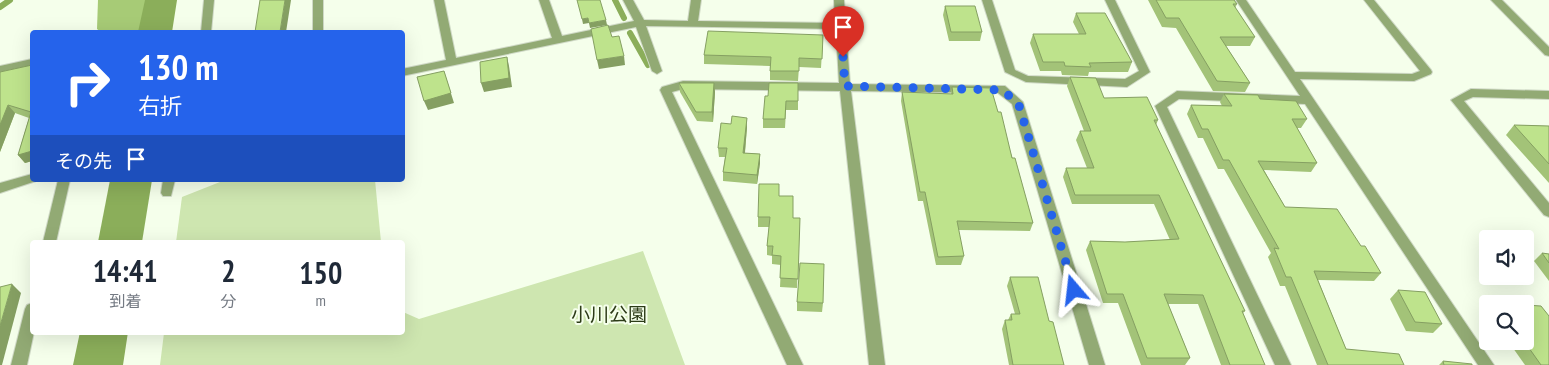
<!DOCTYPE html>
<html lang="ja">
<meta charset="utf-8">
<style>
body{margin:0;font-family:"PT Sans Narrow","Noto Sans JP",sans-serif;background:#f2f2f3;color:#1f2937;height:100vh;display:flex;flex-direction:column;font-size:19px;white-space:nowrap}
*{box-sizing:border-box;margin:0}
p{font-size:16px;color:#747a83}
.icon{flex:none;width:28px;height:28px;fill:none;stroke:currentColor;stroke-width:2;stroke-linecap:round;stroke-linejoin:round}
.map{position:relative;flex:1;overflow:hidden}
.side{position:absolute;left:30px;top:240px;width:375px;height:95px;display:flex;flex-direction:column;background:#fff;border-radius:5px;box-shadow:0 5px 20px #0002}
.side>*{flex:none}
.top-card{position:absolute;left:30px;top:30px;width:375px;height:152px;border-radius:5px;box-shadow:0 5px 20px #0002;background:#2563eb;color:#fff;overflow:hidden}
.controls{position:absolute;left:1479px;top:230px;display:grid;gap:10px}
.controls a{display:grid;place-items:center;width:55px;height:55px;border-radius:5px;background:#fff;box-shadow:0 5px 20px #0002;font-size:25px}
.pin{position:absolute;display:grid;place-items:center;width:42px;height:42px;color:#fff;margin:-51px -21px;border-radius:50% 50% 50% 0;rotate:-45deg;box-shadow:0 0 5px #0007}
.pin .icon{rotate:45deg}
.me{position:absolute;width:55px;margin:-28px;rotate:343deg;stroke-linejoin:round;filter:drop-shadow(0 0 4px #0008)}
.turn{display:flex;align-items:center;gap:18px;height:105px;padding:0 25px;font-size:22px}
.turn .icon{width:65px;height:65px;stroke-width:2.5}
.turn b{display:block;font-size:35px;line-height:42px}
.then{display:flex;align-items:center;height:48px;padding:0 25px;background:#0003;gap:10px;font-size:19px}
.eta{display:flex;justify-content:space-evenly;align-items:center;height:85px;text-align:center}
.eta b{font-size:30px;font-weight:800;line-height:35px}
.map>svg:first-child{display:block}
.green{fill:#cee6b0}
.forest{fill:#a7cb76}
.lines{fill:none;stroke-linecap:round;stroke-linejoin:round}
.stream{stroke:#8bae5a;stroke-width:6}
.river{fill:#8bae5a;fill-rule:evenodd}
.minor-casing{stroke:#cfd9c6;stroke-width:2}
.minor{fill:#92aa74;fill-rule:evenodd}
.wall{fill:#a3c378}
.shaded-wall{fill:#859f62}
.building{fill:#bee38c;stroke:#859f62}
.route{stroke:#2563eb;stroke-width:9;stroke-dasharray:0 16.2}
.labels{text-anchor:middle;stroke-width:4;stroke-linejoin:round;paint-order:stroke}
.park-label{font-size:19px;fill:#2c3b17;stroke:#f5ffeb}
</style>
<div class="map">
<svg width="1549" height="365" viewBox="0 0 1549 365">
<rect width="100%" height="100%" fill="#f5ffeb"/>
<!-- green -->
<g class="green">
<polygon points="225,180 375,180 381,242 176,242 182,197"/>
<polygon points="643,251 685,365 160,365 164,333 402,332 403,312 419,319"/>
</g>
<!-- forest -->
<polygon class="forest" points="98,0 147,0 142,32 101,32 97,29"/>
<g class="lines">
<!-- stream -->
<g class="stream">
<polyline points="615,0 624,18"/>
<polyline points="0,7 10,0"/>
<polyline points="630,33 648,65"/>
</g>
<!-- river -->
<g class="river">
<polygon points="145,0 177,0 172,32 138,32"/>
<polygon points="110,180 152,180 142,242 98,242"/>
<polygon points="80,332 128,332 123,365 73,365"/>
</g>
<defs>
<g id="minor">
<polygon points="204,0 214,0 211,32 201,32"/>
<rect x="313" y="0" width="10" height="32"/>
<polygon points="434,0 444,0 456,58 552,38 539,0 549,0 562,36 634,21 623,0 633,0 644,20 688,21 691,0 701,0 698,21 835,23 834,0 844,0 850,84 1005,86 1023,102 1105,365 1089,365 1012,104 998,93 851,91 885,365 869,365 840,91 683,89 672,92 803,365 787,365 660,90 662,87 683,81 839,83 836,29 646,26 662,71 657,74 652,71 636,27 402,76 402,69 446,60"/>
<polygon points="982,0 992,0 1015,70 1028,76 1125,79 1139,71 1105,0 1115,0 1150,72 1127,87 1026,82 1005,72"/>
<polygon points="1236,0 1246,0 1295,72 1412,74 1420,71 1364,0 1374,0 1431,70 1432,72 1431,74 1414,81 1300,79 1494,365 1478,365 1305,104 1179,99 1167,107 1291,365 1275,365 1155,106 1177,91 1300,96"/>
<polygon points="1491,0 1502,0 1549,47 1549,56 1545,55"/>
<polygon points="32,59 32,65 0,72 0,66"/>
<polygon points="1471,89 1549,91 1549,99 1473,97 1464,101 1549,203 1549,217 1544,215 1451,100"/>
<polygon points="32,174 32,180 36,181 0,193 0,183"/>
<polygon points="58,180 70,180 56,242 43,242"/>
<polygon points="163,180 175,180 171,196 163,196 161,193"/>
<polygon points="32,303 34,332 27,365 11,365 25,309 27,305"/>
</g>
</defs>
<!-- minor casing -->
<use href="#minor" class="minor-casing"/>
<!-- minor -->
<use href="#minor" class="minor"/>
</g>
<!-- wall -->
<g class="wall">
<polygon points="1148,0 1234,0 1237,4 1235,8 1255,37 1250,46 1226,46 1250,83 1245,92 1213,91 1176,28 1162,27"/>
<polygon points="945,6 982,32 980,41 949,41 943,15"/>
<polygon points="1076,13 1132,62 1128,72 1089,72 1088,76 1062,75 1061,71 1040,71 1030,43 1033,34 1079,34 1073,22"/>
<polygon points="823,35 821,68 799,67 798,81 770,80 770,66 704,64 704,55"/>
<polygon points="32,65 32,161 25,163 18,155 29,118 15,113 0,152 0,72"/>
<polygon points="1070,77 1104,98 1158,120 1156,125 1245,311 1243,313 1265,365 1221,365 1198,304 1168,304 1190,358 1185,365 1141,365 1118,303 1103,303 1086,250 1090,241 1125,242 1170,240 1154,204 1072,204 1063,177 1066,168 1087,168 1076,140 1080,131 1084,131 1067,86"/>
<polygon points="679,83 714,83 715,92 713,122 697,121 680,92"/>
<polygon points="798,83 798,110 786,110 785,128 763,128 763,119 768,96"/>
<polygon points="952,87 998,112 1033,223 1030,231 958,230 964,256 961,265 936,265 923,201 918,201 901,101 902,92 951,94"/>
<polygon points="1224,94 1260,99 1307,119 1301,128 1297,128 1317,163 1311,172 1264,170 1285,207 1361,246 1381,273 1374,281 1318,280 1346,349 1404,365 1317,365 1285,286 1280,286 1268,257 1271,253 1224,169 1218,169 1203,138 1198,138 1187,114 1191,105 1222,106 1220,102"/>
<polygon points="747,118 747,127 745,153 760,154 760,163 757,184 723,181 723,172 725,157 719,157 718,148 731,124"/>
<polygon points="1514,125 1549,126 1549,183 1506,135"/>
<polygon points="779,196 793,218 800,218 797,288 780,287 781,265 772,264 772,256 767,255 767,246 769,227 758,227 758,217"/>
<polygon points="1542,253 1549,254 1549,281 1534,261"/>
<polygon points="1010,277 1049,321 1064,365 1009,365 1002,329 1005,320 1008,320 1011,314 1015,314 1007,286"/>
<polygon points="1398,290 1442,324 1433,333 1406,331 1390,299"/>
<polygon points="797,302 823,303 822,312 797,311"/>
<polygon points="1508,341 1525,341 1549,365 1525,365"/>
<polygon points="1443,361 1472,365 1439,365"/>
</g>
<!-- shaded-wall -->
<g class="shaded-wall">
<polygon points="285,0 291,0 286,32 280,32"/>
<polygon points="588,18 589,23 583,24 582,19"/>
<polygon points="606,20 607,25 590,28 589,23"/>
<polygon points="624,56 625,65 599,69 597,60"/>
<polygon points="507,57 509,66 512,87 484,92 481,83"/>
<polygon points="444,71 454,103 428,110 424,101"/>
<polygon points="714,83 715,92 713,122 712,112"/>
<polygon points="8,105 15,113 0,152 0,125"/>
<polygon points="747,118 747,127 744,162 743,153"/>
<polygon points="32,151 32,161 25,163 18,155"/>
<polygon points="760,154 760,163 757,184 757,175"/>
<polygon points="12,284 21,293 2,365 0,365 0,326"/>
</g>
<!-- building -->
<g class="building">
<polygon points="260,0 285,0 280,32 255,32"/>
<polygon points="577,0 600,0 606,20 589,23 588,18 582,19"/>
<polygon points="1156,0 1234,0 1237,4 1233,4 1255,37 1220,37 1250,83 1217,81 1179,18 1166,18"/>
<polygon points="945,6 975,6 982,32 951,32"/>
<polygon points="1076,13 1105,13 1132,62 1089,63 1091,67 1065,66 1064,62 1043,62 1033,34 1086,34"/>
<polygon points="608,25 612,37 619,36 624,56 597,60 591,29"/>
<polygon points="708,31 823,35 822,59 799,58 799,71 770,71 771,57 704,55"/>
<polygon points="507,57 509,78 481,83 480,62"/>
<polygon points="32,65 32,151 18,155 31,112 8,105 0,125 0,72"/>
<polygon points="444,71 451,93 424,101 417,77"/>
<polygon points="1070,77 1096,78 1104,98 1147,97 1158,120 1154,120 1245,311 1242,311 1265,365 1230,365 1203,295 1164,294 1190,358 1147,358 1123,294 1107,294 1090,241 1125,242 1179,239 1159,195 1075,195 1066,168 1094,168 1080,131 1091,131"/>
<polygon points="679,83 714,83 712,112 696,112"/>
<polygon points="769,83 798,83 798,101 786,101 785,119 763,119 765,96 768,96"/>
<polygon points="952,87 991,88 998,112 1001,112 1012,158 1015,158 1033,223 957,221 964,256 938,257 925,192 920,192 902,92 953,94"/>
<polygon points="1224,94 1258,95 1260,99 1296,101 1307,119 1292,119 1317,163 1258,161 1285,207 1337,209 1361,246 1365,246 1381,273 1314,271 1346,349 1399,354 1404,365 1328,365 1291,277 1286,277 1274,248 1279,249 1229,160 1223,160 1208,129 1202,129 1191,105 1232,106"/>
<polygon points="732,116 747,118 743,153 760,154 757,175 723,172 727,148 718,148 721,123 731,124"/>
<polygon points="1514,125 1549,126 1549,164"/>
<polygon points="759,184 779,184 779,196 793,196 793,218 800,218 798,279 780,278 781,256 772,255 773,246 767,246 770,217 758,217"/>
<polygon points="1542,253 1549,254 1549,263"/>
<polygon points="800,263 824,264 823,303 797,302"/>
<polygon points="1010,277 1038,277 1049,321 1053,322 1064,365 1013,365 1005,320 1012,320 1011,314 1020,314"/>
<polygon points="12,284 0,326 0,287"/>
<polygon points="1398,290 1425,292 1442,324 1415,322"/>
<polygon points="1525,305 1541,306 1549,316 1549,365 1541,365 1524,341 1525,341"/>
<polygon points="1443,361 1472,364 1472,365 1444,365"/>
</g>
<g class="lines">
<!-- route -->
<polyline class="route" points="843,57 845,86 1001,90 1018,102 1074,290"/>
</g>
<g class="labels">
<!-- park labels -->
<g class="park-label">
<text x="609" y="321">小川公園</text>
</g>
</g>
</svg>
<div class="controls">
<a><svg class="icon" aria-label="sound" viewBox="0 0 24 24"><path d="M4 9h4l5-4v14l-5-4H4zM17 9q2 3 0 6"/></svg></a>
<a><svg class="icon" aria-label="search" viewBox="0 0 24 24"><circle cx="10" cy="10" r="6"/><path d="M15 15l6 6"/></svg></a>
</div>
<div class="pin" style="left:843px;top:57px;background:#d93025"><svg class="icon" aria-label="arrive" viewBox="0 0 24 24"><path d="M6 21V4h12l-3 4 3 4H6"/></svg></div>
<svg class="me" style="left:1074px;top:290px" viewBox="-20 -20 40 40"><path d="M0-17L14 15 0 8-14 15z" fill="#2563eb" stroke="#fff" stroke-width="4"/></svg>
<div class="top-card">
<div class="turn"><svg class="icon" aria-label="right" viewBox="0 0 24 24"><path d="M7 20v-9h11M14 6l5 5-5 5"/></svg><div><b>130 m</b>右折</div></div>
<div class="then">その先<svg class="icon" aria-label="arrive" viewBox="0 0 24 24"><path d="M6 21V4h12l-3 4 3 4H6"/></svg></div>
</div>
<section class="side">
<div class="eta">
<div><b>14:41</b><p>到着</p></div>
<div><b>2</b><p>分</p></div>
<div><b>150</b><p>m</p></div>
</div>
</section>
</div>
